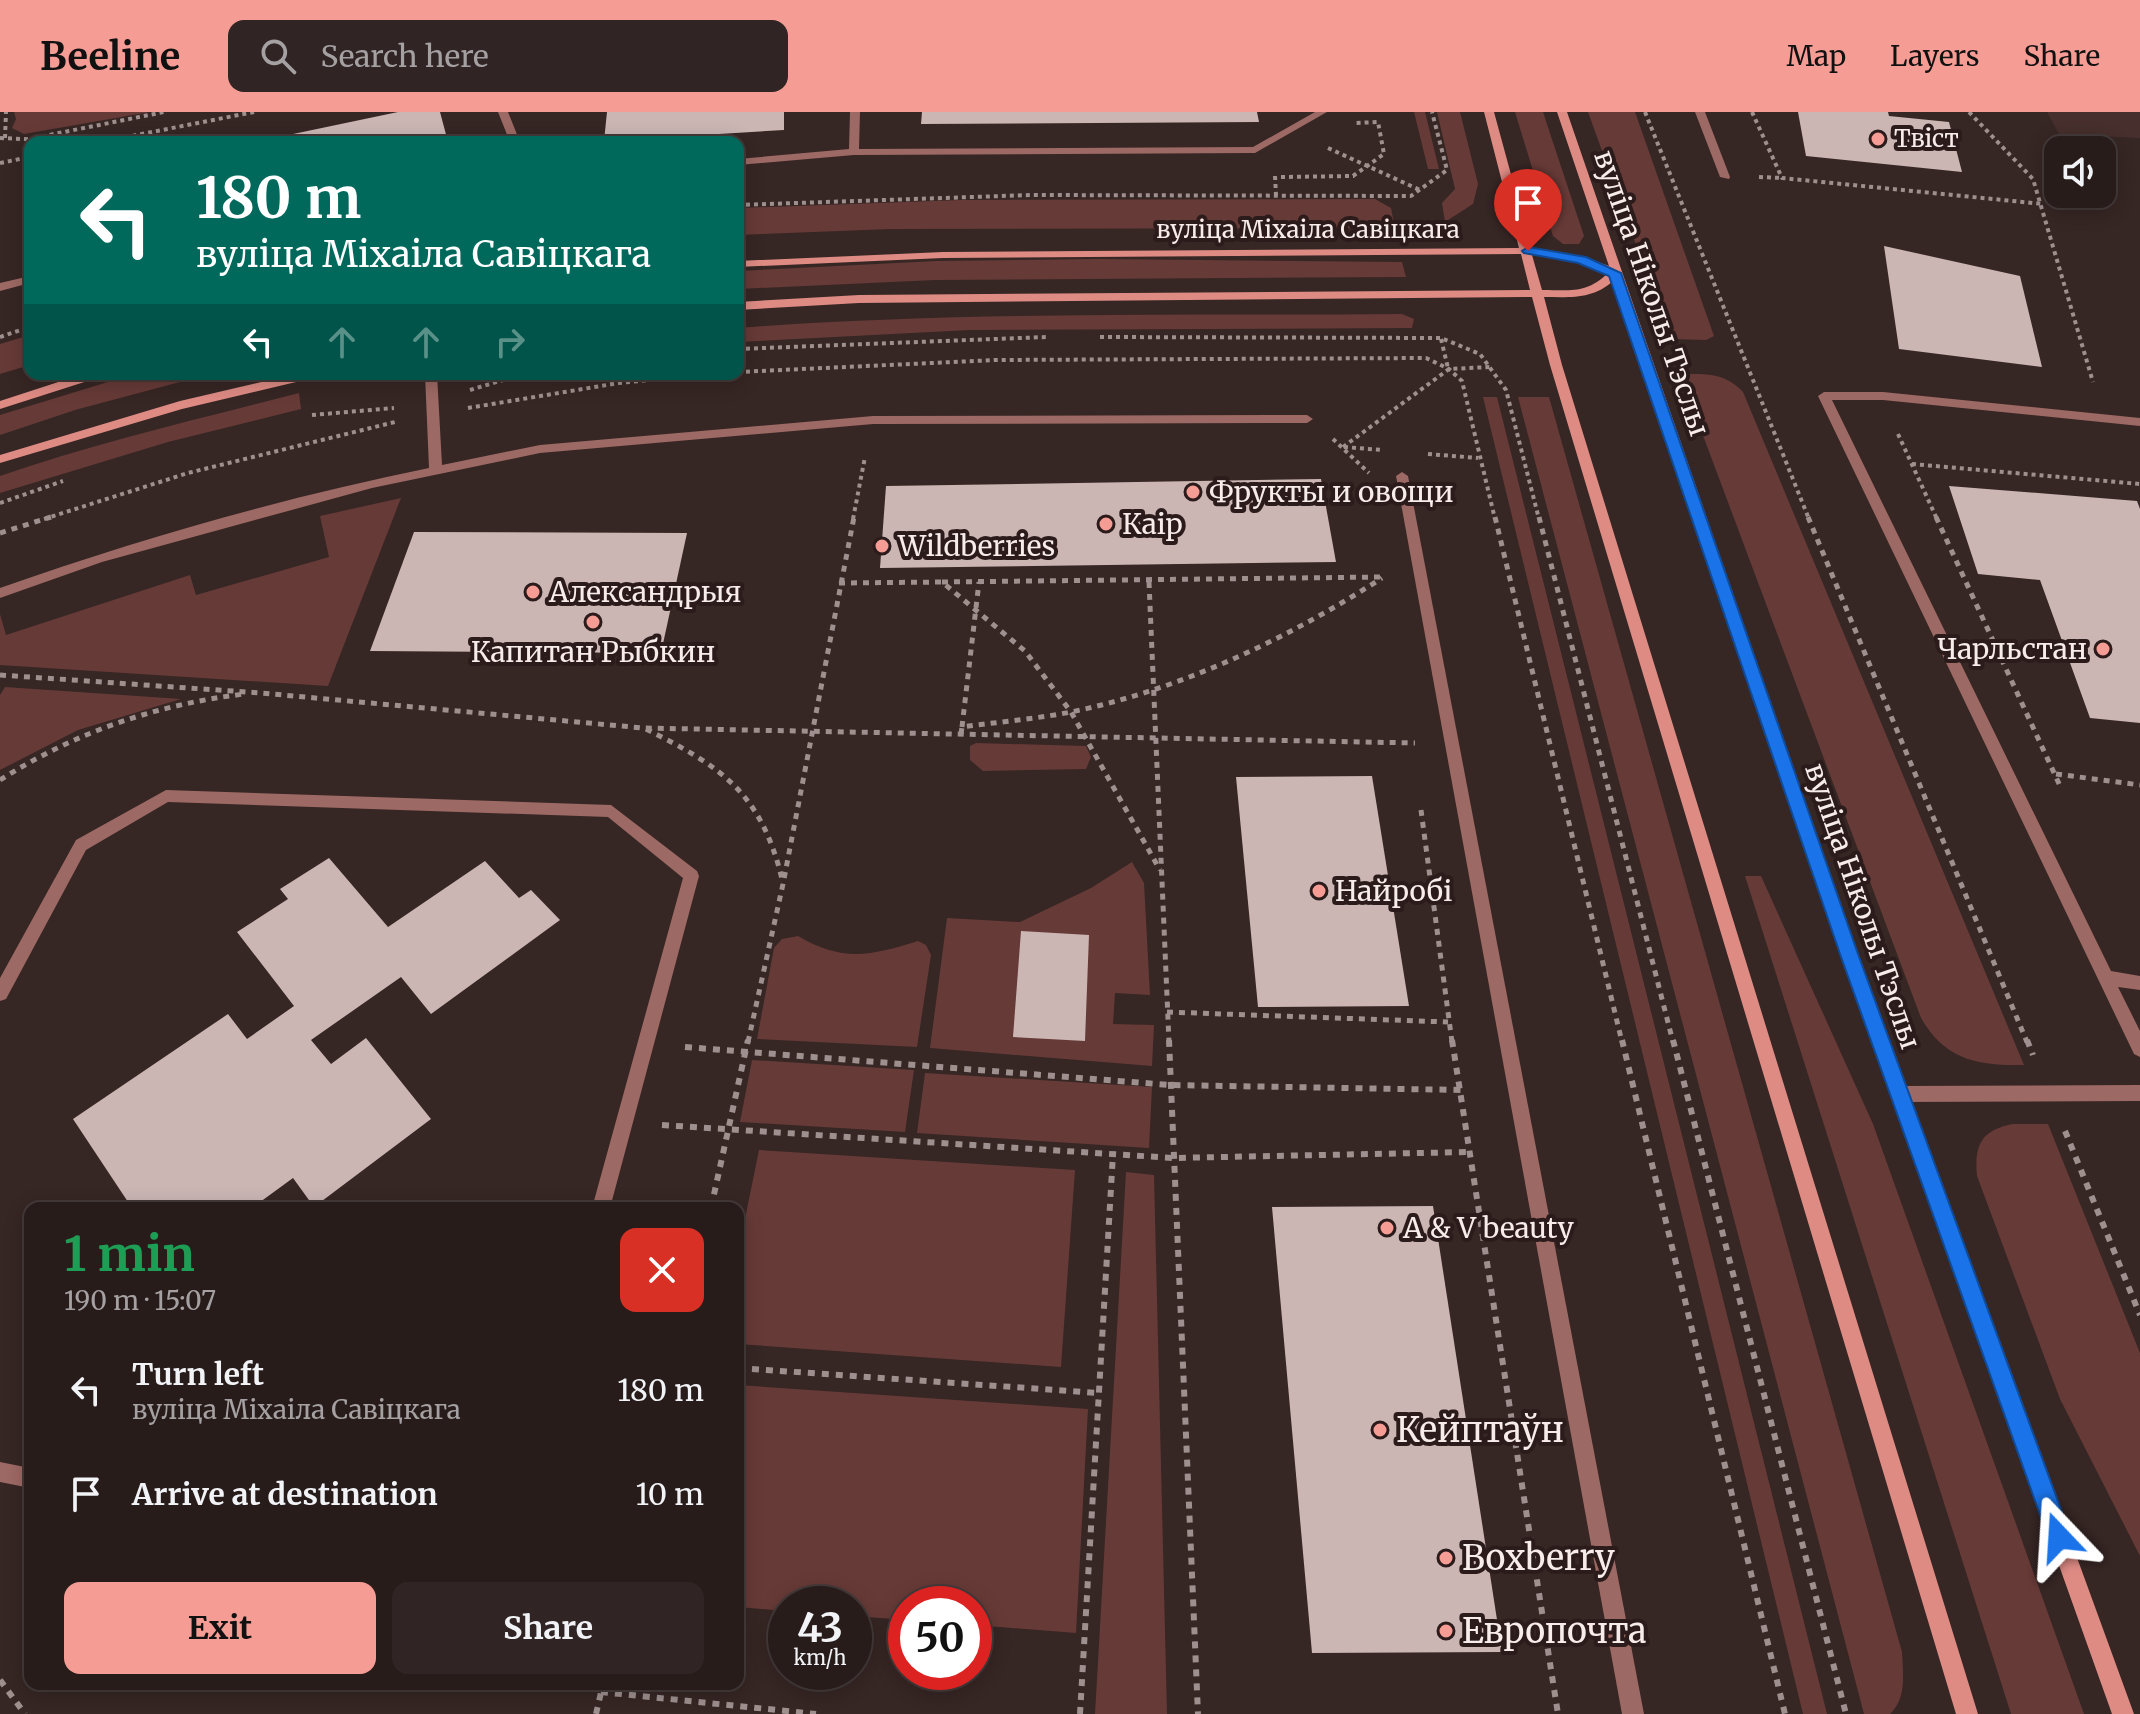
<!DOCTYPE html>
<meta charset="utf-8">
<style>
body{margin:0;font-family:Merriweather,serif;background:#302524;color:#f1f3f6;height:100vh;display:flex;flex-direction:column;font-size:30px;white-space:nowrap}
*{box-sizing:border-box;margin:0}
p{font-size:26px;color:#a5a1a3}
.icon{flex:none;width:44px;height:44px;fill:none;stroke:currentColor;stroke-width:2;stroke-linecap:round;stroke-linejoin:round}
.map{position:relative;flex:1;overflow:hidden}
.side{position:absolute;left:24px;top:1090px;width:720px;height:488px;display:flex;flex-direction:column;background:#281c1b;border-radius:16px;box-shadow:0 4px 20px #0003,0 0 0 2px #443a3a}
.side>*{flex:none}
.top-card{position:absolute;left:24px;top:24px;width:720px;height:244px;border-radius:16px;box-shadow:0 4px 20px #0003,0 0 0 2px #443a3a;background:#00695c;color:#fff;overflow:hidden}
.controls{position:absolute;left:2044px;top:24px;display:grid;gap:16px}
.controls a{display:grid;place-items:center;width:72px;height:72px;border-radius:16px;background:#281c1b;box-shadow:0 4px 20px #0003,0 0 0 2px #443a3a;font-size:40px}
.speed{position:absolute;left:768px;top:1474px;display:flex;gap:16px;font-size:40px;font-weight:700;text-align:center}
.speed>*{display:grid;place-content:center;width:104px;height:104px;border-radius:50%;background:#281c1b;box-shadow:0 4px 20px #0003,0 0 0 2px #443a3a;line-height:1}
.speed small{font-size:20px;font-weight:400}
.speed .limit{border:12px solid #d22;background:#fff;color:#111}
.pin{position:absolute;display:grid;place-items:center;width:68px;height:68px;color:#fff;margin:-82px -34px;border-radius:50% 50% 50% 0;rotate:-45deg;box-shadow:0 0 8px #0007}
.pin .icon{rotate:45deg}
.me{position:absolute;width:88px;margin:-44px;rotate:340deg;stroke-linejoin:round;filter:drop-shadow(0 0 6px #0008)}
.turn{display:flex;align-items:center;gap:28px;height:168px;padding:0 40px;font-size:36px}
.turn .icon{width:104px;height:104px;stroke-width:2.5}
.turn b{display:block;font-size:56px;line-height:68px}
.lanes{display:flex;align-items:center;height:76px;padding:0 40px;background:#0003;justify-content:center;gap:40px;direction:ltr}
.lanes .off{opacity:.35}
.round{display:grid;place-items:center;flex:none;width:84px;height:84px;border-radius:16px;background:#302524}
.head{display:flex;align-items:center;justify-content:space-between;height:136px;padding:0 40px}
h1{font-size:48px;font-weight:700;line-height:60px;color:#1e9e55}
.primary-button{display:flex;gap:16px;margin-top:auto;padding:16px 40px}
.primary-button a{flex:1;height:92px;border-radius:16px;background:#f59c94;color:#111;font-size:32px;font-weight:700;line-height:92px;text-align:center}
.primary-button a+a{background:#302524;color:#f1f3f6}
ul{padding:0;list-style:none}
li{display:flex;align-items:center;gap:24px;height:104px;padding:0 40px}
li div{flex:1}
li b{display:block;font-size:30px}
li em{font-style:normal}
header{display:flex;align-items:center;gap:48px;box-sizing:border-box;height:112px;padding:0 40px;background:#f59c94;color:#111}
header strong{font-size:38px}
nav{display:flex;gap:44px;margin-inline-start:auto;font-size:28px}
.search{width:560px;height:72px;background:#302524;display:flex;align-items:center;gap:20px;box-sizing:border-box;padding:0 28px;border-radius:16px;color:#a5a1a3;font-size:30px}
.map>svg:first-child{display:block}
.built{fill:#462f2d}
.green{fill:#663a37}
.building{fill:#cbb6b4}
.lines{fill:none;stroke-linecap:round;stroke-linejoin:round}
.path-far2{stroke:#9d908e;stroke-width:4;stroke-dasharray:4 4;stroke-linecap:butt}
.path-far1{stroke:#9d908e;stroke-width:5;stroke-dasharray:6 6;stroke-linecap:butt}
.path{stroke:#9d908e;stroke-width:6;stroke-dasharray:7 7;stroke-linecap:butt}
.lane{fill:#9d6964;fill-rule:evenodd}
.secondary{fill:#de8b84;fill-rule:evenodd}
.route{fill:#1a73e8;stroke:#114b97;stroke-width:2}
.poi-dot{fill:#f59c94;stroke:#2b1c1b;stroke-width:3}
.labels{text-anchor:middle;stroke-width:8;stroke-linejoin:round;paint-order:stroke}
.far-poi-label{font-size:24px;fill:#f7ecea;stroke:#2b1c1b;text-anchor:start}
.far-street-label{font-size:24px;fill:#f7ecea;stroke:#2b1c1b}
.street-label{font-size:28px;fill:#f7ecea;stroke:#2b1c1b}
.poi-label{font-size:28px;fill:#f7ecea;stroke:#2b1c1b;text-anchor:start}
.near-poi-label{font-size:34px;fill:#f7ecea;stroke:#2b1c1b;text-anchor:start}
</style>
<header>
<strong>Beeline</strong>
<div class="search"><svg class="icon" aria-label="search" viewBox="0 0 24 24"><circle cx="10" cy="10" r="6"/><path d="M15 15l6 6"/></svg>Search here</div>
<nav><a>Map</a><a>Layers</a><a>Share</a></nav>
</header>
<div class="map">
<svg width="2140" height="1602" viewBox="0 0 2140 1602">
<rect width="100%" height="100%" fill="#362624"/>
<!-- built -->
<polygon class="built" points="2047,0 2140,0 2140,26 2059,22"/>
<!-- green -->
<g class="green">
<polygon points="14,0 150,0 24,22 12,16 16,7"/>
<polygon points="1414,0 1425,0 1439,57 1428,57"/>
<polygon points="1437,0 1460,0 1478,72 1473,92 1445,110 1442,91 1455,77"/>
<polygon points="1515,0 1543,0 1584,124 1579,132 1563,132 1553,124"/>
<polygon points="1588,0 1635,0 1714,224 1706,228 1670,227"/>
<polygon points="1375,87 1391,96 1395,116 891,117 738,123 738,96 960,88"/>
<polygon points="1099,147 1402,150 1406,165 935,168 738,177 738,159 936,149"/>
<path d="M1402,202L1414,207L1412,216L970,218L738,230V216C959,199 1180,204 1402,202Z"/>
<polygon points="30,223 30,253 0,262 0,232"/>
<polygon points="134,262 210,262 75,298 0,323 0,303"/>
<path d="M1680,262C1705,262 1725,260 1743,280L2024,953C1978,954 1945,948 1921,906Z"/>
<path d="M299,281L301,297L168,330L0,381V364C98,330 199,307 299,281Z"/>
<polygon points="1483,285 1497,285 1827,1602 1803,1602"/>
<path d="M1518,285H1549L1902,1540C1903,1562 1907,1586 1890,1602H1864Z"/>
<polygon points="401,386 328,574 0,553 0,502 6,523 190,463 196,483 329,445 320,404"/>
<polygon points="5,575 181,587 78,618 0,658 0,583"/>
<polygon points="976,631 1086,634 1091,645 1086,657 983,659 970,648 970,634"/>
<polygon points="1132,750 1144,771 1150,883 1115,881 1113,912 1154,913 1152,954 930,936 947,806 1020,810 1091,776"/>
<polygon points="1745,764 1761,764 1873,1012 2084,1602 2011,1602"/>
<path d="M798,824C842,850 870,844 918,829L926,833L931,843L917,935L757,927L774,836L782,827Z"/>
<polygon points="752,948 914,958 905,1020 740,1010"/>
<polygon points="925,961 1152,975 1149,1036 917,1021"/>
<path d="M2013,1012H2048L2140,1241V1444L2060,1287L1977,1064C1974,1033 1981,1018 2013,1012Z"/>
<polygon points="759,1038 1075,1058 1061,1255 738,1232 738,1141"/>
<polygon points="1126,1060 1154,1063 1167,1602 1095,1602"/>
<polygon points="738,1273 1088,1297 1076,1521 974,1513 974,1492 906,1492 906,1508 854,1504 854,1492 786,1492 786,1499 738,1495"/>
</g>
<!-- building -->
<g class="building">
<polygon points="398,0 440,0 448,30 255,30"/>
<polygon points="607,0 784,0 784,18 604,29"/>
<polygon points="922,0 1257,0 1259,10 921,12"/>
<polygon points="1798,0 1888,0 1889,4 1949,10 1962,60 1806,44"/>
<polygon points="1884,134 2020,164 2042,255 1899,237"/>
<polygon points="1321,367 1336,450 880,456 886,374"/>
<polygon points="1949,374 2137,389 2140,397 2140,611 2090,606 2040,468 1978,462"/>
<polygon points="414,420 687,421 661,541 370,539"/>
<polygon points="1372,664 1409,894 1258,895 1236,665"/>
<polygon points="329,746 388,815 485,749 519,786 531,778 560,808 431,902 401,865 311,928 331,952 366,926 431,1007 314,1095 293,1066 256,1093 258,1096 187,1096 184,1093 180,1096 132,1096 73,1007 228,902 247,927 294,894 237,820 288,787 280,777"/>
<polygon points="1021,819 1089,823 1085,929 1013,925"/>
<polygon points="1433,1094 1502,1540 1312,1541 1272,1095"/>
</g>
<g class="lines">
<!-- path-far2 -->
<g class="path-far2">
<polyline points="1645,0 1809,407"/>
<polyline points="1752,0 1782,66 2043,92"/>
<polyline points="1969,0 2033,67 2093,270"/>
<polyline points="0,26 86,30"/>
<polyline points="5,26 6,0"/>
<polyline points="34,26 164,0"/>
<polyline points="101,30 254,0"/>
<polyline points="1328,36 1420,78"/>
<polyline points="0,51 30,45"/>
<polyline points="1275,64 1276,83"/>
<polyline points="1281,65 1353,64 1384,42 1378,10 1354,11"/>
<polyline points="1759,65 1782,66"/>
<polyline points="738,93 1031,83 1411,84 1447,58 1432,0"/>
<polyline points="0,225 30,215"/>
<polyline points="1100,225 1441,226 1480,242 1506,278 1539,407"/>
<polyline points="1441,227 1448,256"/>
<polyline points="738,237 1046,225"/>
<polyline points="738,260 996,248 1426,246 1449,257 1462,269 1495,407"/>
<polyline points="470,278 523,262"/>
<polyline points="468,296 619,271 710,262"/>
<polyline points="312,303 394,296"/>
<polyline points="1898,322 1937,407"/>
<polyline points="1333,327 1369,361"/>
<polyline points="1343,335 1449,257 1490,255"/>
<polyline points="1344,335 1382,338"/>
<polyline points="1428,342 1478,346"/>
<polyline points="1912,352 2140,372"/>
<polyline points="0,391 63,369"/>
<polyline points="44,407 188,361 395,310"/>
<polyline points="853,407 865,345"/>
</g>
<!-- path-far1 -->
<g class="path-far1">
<polyline points="1495,405 1622,930"/>
<polyline points="1539,405 1673,930"/>
<polyline points="1808,405 2027,930"/>
<polyline points="1936,405 2061,676"/>
<polyline points="0,421 51,405"/>
<polyline points="942,470 1383,465"/>
<polyline points="1149,470 1169,930"/>
<polyline points="839,471 942,470 1025,539 1071,600 1160,758"/>
<polyline points="0,563 261,581 643,616 1415,631"/>
<polyline points="962,615 979,470"/>
<path d="M646,617C722,655 761,681 782,767"/>
<path d="M961,622L962,615C998,610 1035,607 1071,600C1182,577 1287,527 1382,466"/>
<polyline points="2056,662 2140,673"/>
<path d="M0,668C76,620 155,593 244,582"/>
<polyline points="1421,698 1452,930"/>
<polyline points="1167,900 1448,910"/>
<polyline points="748,930 783,772 854,405"/>
</g>
<!-- path -->
<g class="path">
<polyline points="1169,928 1198,1602"/>
<polyline points="1452,928 1558,1602"/>
<polyline points="1622,928 1785,1602"/>
<polyline points="1673,928 1846,1602"/>
<polyline points="2027,928 2033,943"/>
<polyline points="685,935 1170,973 1462,978"/>
<polyline points="662,1013 1173,1046 1470,1040"/>
<polyline points="2065,1019 2140,1203"/>
<polyline points="711,1096 748,928"/>
<polyline points="738,1256 1099,1281"/>
<polyline points="0,1568 25,1602"/>
<polyline points="601,1580 816,1602"/>
<polyline points="596,1602 603,1572"/>
<polyline points="1080,1602 1113,1042"/>
</g>
<!-- lane -->
<g class="lane">
<polygon points="498,0 508,0 520,30 510,30"/>
<polygon points="850,0 860,0 859,37 1253,35 1315,0 1327,0 1255,41 854,43 738,53 738,47 849,37"/>
<polygon points="1695,0 1705,0 1730,65 1729,67 1720,65"/>
<polygon points="30,164 30,171 0,179 0,171"/>
<path d="M425,262H437L442,353L540,333L873,304L1307,303L1313,307L1307,311L873,312L540,341L372,376L102,450L0,486V476C138,427 286,385 429,356Z"/>
<polygon points="1824,280 1883,280 2140,306 2140,314 1883,288 1832,288 2111,859 2140,864 2140,878 2118,875 2140,919 2140,945 2134,942 1818,284"/>
<polygon points="1402,360 1408,364 1644,1602 1622,1602 1396,364"/>
<polygon points="166,678 611,693 697,759 699,764 610,1096 592,1096 683,766 608,705 168,690 86,738 6,887 0,889 0,866 76,728"/>
<polygon points="2140,973 2140,989 1899,990 1893,988 1890,982 1893,976 1899,974"/>
<polygon points="0,1350 30,1356 30,1376 0,1370"/>
</g>
<!-- secondary -->
<g class="secondary">
<path d="M1484,0H1494L1531,136L1581,144L1609,154L1557,0H1567L1857,842L2134,1602H2112L1841,842L1614,168C1593,188 1570,185 1544,185L1562,253L1978,1602H1956L1550,253L1532,185L859,191L738,198V190L859,183L1530,178L1521,142L943,146L738,155V149L943,140L1519,136ZM1532,143L1579,150L1607,162C1586,182 1569,178 1542,178Z"/>
<polygon points="83,262 102,262 100,265 0,297 0,289"/>
<polygon points="296,262 319,262 313,266 182,297 0,351 0,343 180,289"/>
</g>
</g>
<!-- route -->
<polygon class="route" points="1528,135 1586,145 1621,161 1858,842 2071,1425 2067,1433 2059,1436 2051,1433 2048,1425 1840,842 1609,164 1578,151 1524,141 1522,139"/>
<!-- markers -->
<g class="poi-dot">
<circle cx="1878" cy="27" r="8"/>
<circle cx="1193" cy="380" r="8"/>
<circle cx="1106" cy="412" r="8"/>
<circle cx="882" cy="434" r="8"/>
<circle cx="533" cy="480" r="8"/>
<circle cx="593" cy="510" r="8"/>
<circle cx="2103" cy="537" r="8"/>
<circle cx="1319" cy="779" r="8"/>
<circle cx="1387" cy="1116" r="8"/>
<circle cx="1380" cy="1318" r="8"/>
<circle cx="1446" cy="1446" r="8"/>
<circle cx="1446" cy="1519" r="8"/>
</g>
<g class="labels">
<!-- far-poi labels -->
<g class="far-poi-label">
<text x="1894" y="35">Твіст</text>
</g>
<!-- far-street labels -->
<g class="far-street-label">
<text x="1308" y="126">вуліца Міхаіла Савіцкага</text>
</g>
<!-- street labels -->
<g class="street-label">
<text transform="translate(1652 181) rotate(71)" y="10">вуліца Ніколы Тэслы</text>
<text transform="translate(1863 794) rotate(71)" y="10">вуліца Ніколы Тэслы</text>
</g>
<!-- poi labels -->
<g class="poi-label">
<text x="1209" y="390">Фрукты и овощи</text>
<text x="1122" y="422">Каір</text>
<text x="898" y="444">Wildberries</text>
<text x="549" y="490">Александрыя</text>
<text x="2087" y="547" text-anchor="end">Чарльстан</text>
<text x="593" y="550" text-anchor="middle">Капитан Рыбкин</text>
<text x="1335" y="789">Найробі</text>
<text x="1403" y="1126">A &amp; V beauty</text>
</g>
<!-- near-poi labels -->
<g class="near-poi-label">
<text x="1396" y="1330">Кейптаўн</text>
<text x="1462" y="1458">Boxberry</text>
<text x="1462" y="1531">Европочта</text>
</g>
</g>
</svg>
<div class="controls">
<a><svg class="icon" aria-label="sound" viewBox="0 0 24 24"><path d="M4 9h4l5-4v14l-5-4H4zM17 9q2 3 0 6"/></svg></a>
</div>
<div class="speed"><div>43<small>km/h</small></div><div class="limit">50</div></div>
<div class="pin" style="left:1528px;top:139px;background:#d93025"><svg class="icon" aria-label="arrive" viewBox="0 0 24 24"><path d="M6 21V4h12l-3 4 3 4H6"/></svg></div>
<svg class="me" style="left:2059px;top:1425px" viewBox="-20 -20 40 40"><path d="M0-17L14 15 0 8-14 15z" fill="#1a73e8" stroke="#fff" stroke-width="4"/></svg>
<div class="top-card">
<div class="turn"><svg class="icon" aria-label="left" viewBox="0 0 24 24"><path d="M17 20v-9H6M10 6l-5 5 5 5"/></svg><div><b>180 m</b>вуліца Міхаіла Савіцкага</div></div>
<div class="lanes"><svg class="icon" aria-label="left" viewBox="0 0 24 24"><path d="M17 20v-9H6M10 6l-5 5 5 5"/></svg><svg class="icon off" aria-label="ahead" viewBox="0 0 24 24"><path d="M12 20V5M6 11l6-6 6 6"/></svg><svg class="icon off" aria-label="ahead" viewBox="0 0 24 24"><path d="M12 20V5M6 11l6-6 6 6"/></svg><svg class="icon off" aria-label="right" viewBox="0 0 24 24"><path d="M7 20v-9h11M14 6l5 5-5 5"/></svg></div>
</div>
<section class="side">
<div class="head"><div><h1>1 min</h1><p>190 m · 15:07</p></div><a class="round" style="background:#d93025;color:#fff"><svg class="icon" aria-label="close" viewBox="0 0 24 24"><path d="M6 6l12 12M18 6L6 18"/></svg></a></div>
<ul>
<li><svg class="icon" aria-label="left" viewBox="0 0 24 24"><path d="M17 20v-9H6M10 6l-5 5 5 5"/></svg><div><b>Turn left</b><p>вуліца Міхаіла Савіцкага</p></div><em>180 m</em></li>
<li><svg class="icon" aria-label="arrive" viewBox="0 0 24 24"><path d="M6 21V4h12l-3 4 3 4H6"/></svg><div><b>Arrive at destination</b></div><em>10 m</em></li>
</ul>
<div class="primary-button"><a>Exit</a><a>Share</a></div>
</section>
</div>
